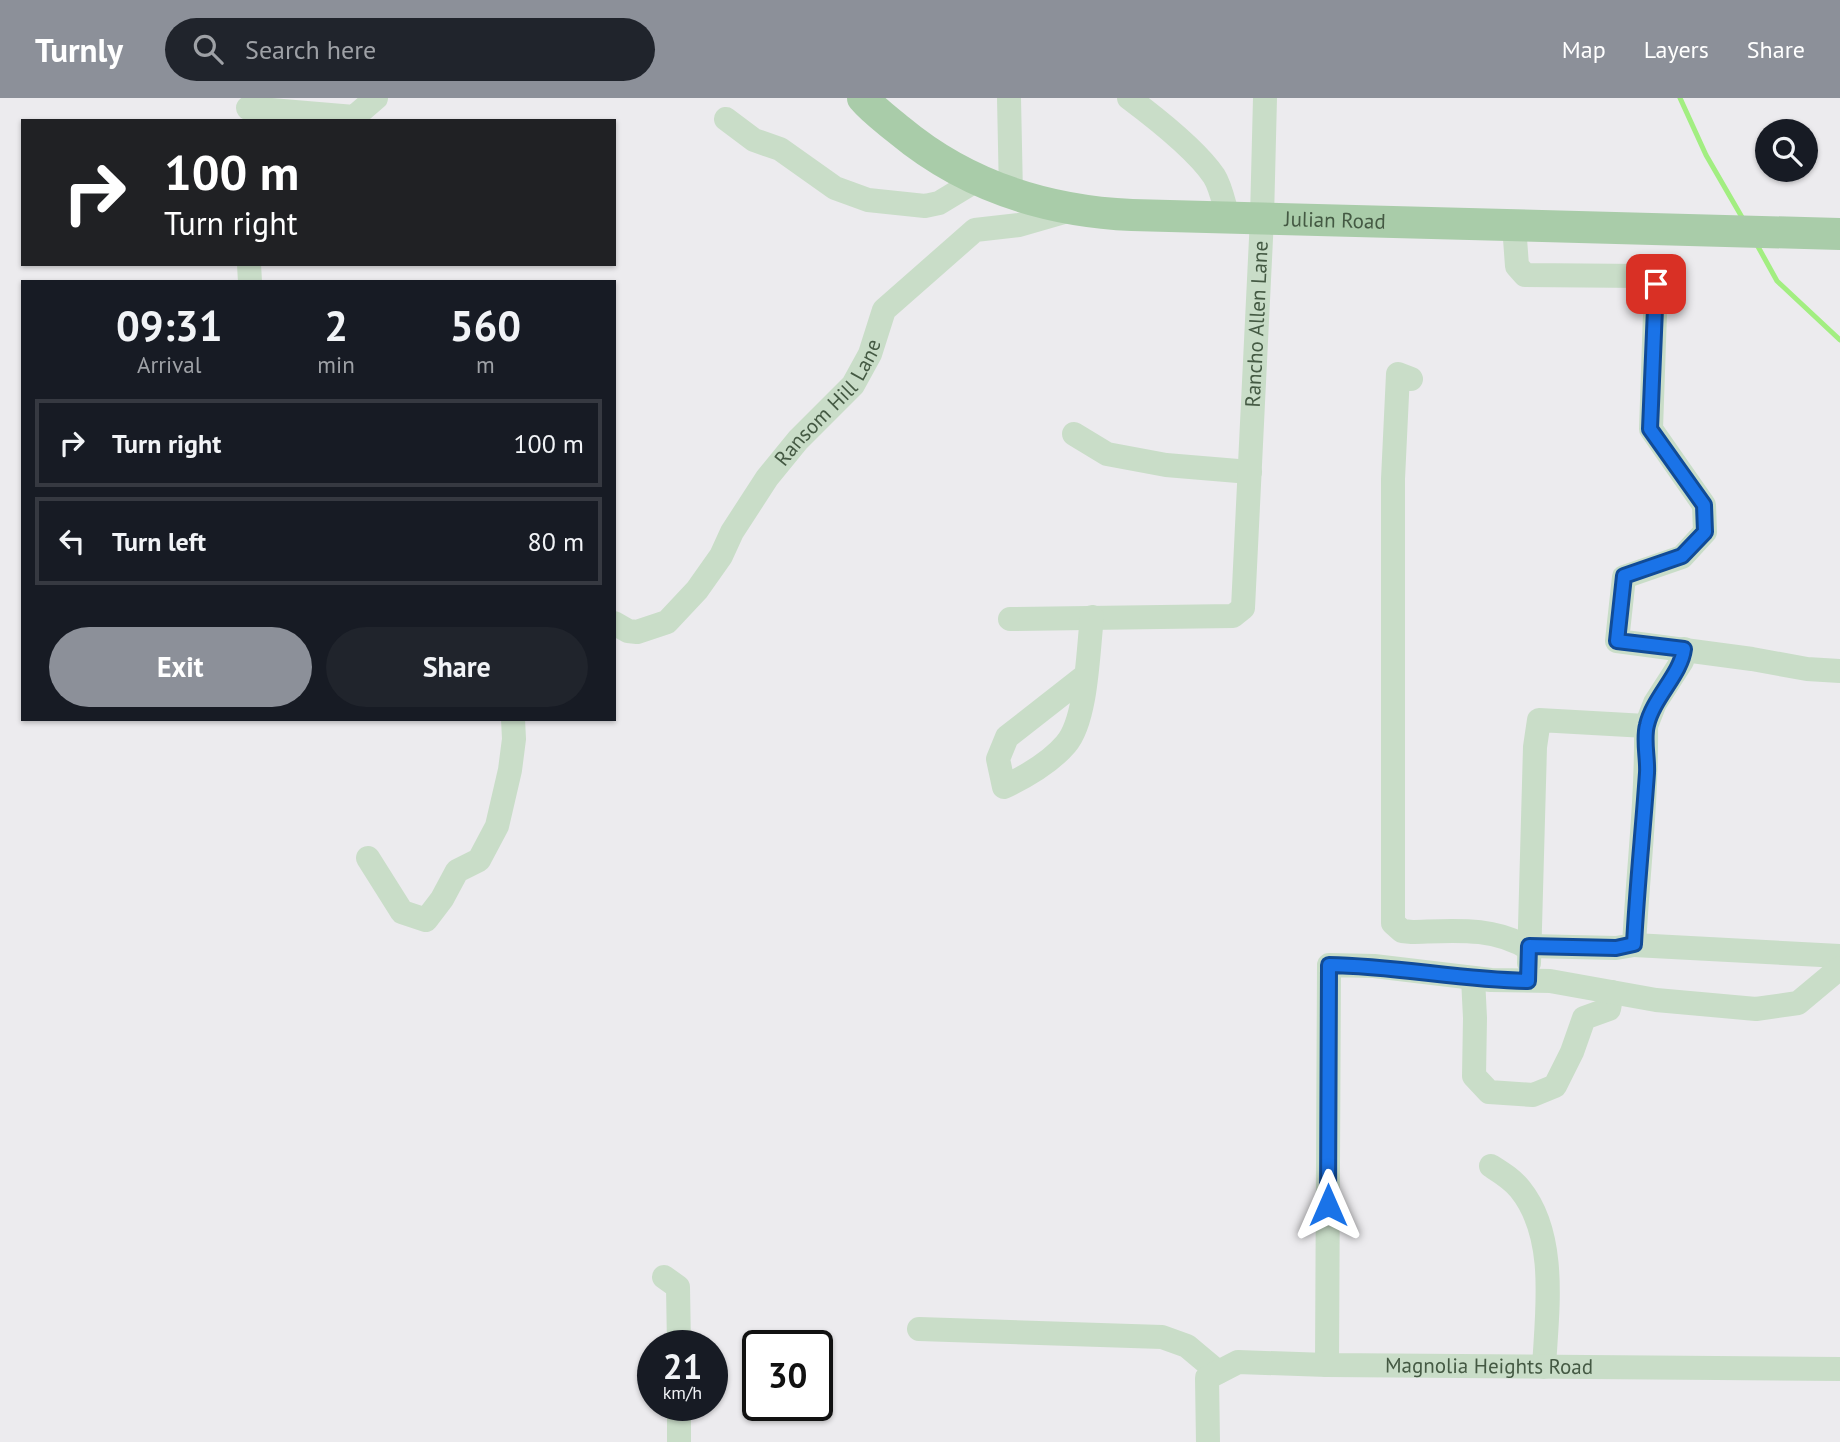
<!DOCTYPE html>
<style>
body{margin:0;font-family:"PT Sans",sans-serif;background:#20242c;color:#f1f3f6;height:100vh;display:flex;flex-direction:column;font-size:26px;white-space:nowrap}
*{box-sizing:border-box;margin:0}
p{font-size:23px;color:#9ea1a6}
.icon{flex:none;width:38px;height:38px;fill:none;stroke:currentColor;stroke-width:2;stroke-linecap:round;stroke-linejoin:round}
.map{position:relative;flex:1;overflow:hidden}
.drawer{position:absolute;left:21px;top:182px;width:595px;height:441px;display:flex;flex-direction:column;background:#171b24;border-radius:0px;box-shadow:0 2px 5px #0004}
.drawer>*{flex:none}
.banner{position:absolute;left:21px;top:21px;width:595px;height:147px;border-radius:0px;box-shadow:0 2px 5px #0004;background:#202124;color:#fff;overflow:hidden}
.tools{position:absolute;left:1755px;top:21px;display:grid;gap:14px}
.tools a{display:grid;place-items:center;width:63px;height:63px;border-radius:50%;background:#171b24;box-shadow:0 2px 5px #0004;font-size:35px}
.speed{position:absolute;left:637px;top:1232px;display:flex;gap:14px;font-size:35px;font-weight:700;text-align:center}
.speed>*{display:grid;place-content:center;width:91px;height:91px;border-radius:50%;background:#171b24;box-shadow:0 2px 5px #0004;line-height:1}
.speed small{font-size:18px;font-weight:400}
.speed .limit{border:4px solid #111;border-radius:10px;background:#fff;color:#111}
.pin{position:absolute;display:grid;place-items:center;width:60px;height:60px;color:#fff;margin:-30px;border-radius:14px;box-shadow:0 4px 10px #0006}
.me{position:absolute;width:77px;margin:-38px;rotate:0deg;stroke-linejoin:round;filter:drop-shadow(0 0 5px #0008)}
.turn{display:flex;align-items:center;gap:24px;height:147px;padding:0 28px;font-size:32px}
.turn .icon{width:91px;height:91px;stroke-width:2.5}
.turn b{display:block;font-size:49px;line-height:60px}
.eta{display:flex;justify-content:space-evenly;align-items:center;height:119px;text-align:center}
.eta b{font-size:42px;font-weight:800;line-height:49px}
.button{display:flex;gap:14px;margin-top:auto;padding:14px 28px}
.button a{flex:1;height:80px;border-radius:42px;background:#8c9099;color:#fff;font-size:28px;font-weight:800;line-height:80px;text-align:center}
.button a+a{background:#20242c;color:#f1f3f6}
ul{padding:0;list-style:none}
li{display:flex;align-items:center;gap:21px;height:88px;margin:0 14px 10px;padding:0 14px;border:4px solid #363941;border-radius:0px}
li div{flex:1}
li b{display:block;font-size:26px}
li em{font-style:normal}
header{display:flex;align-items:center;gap:42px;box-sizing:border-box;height:98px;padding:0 35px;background:#8c9099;color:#fff}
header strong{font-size:33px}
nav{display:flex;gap:38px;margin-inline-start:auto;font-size:24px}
.search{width:490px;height:63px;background:#20242c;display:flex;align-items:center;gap:18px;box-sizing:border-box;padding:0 24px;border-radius:38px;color:#9ea1a6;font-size:26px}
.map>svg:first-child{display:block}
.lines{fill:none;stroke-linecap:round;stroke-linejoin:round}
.stream{stroke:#a2ee81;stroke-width:5}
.minor{stroke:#c9ddc8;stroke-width:24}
.major{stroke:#a9cca9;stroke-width:32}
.route-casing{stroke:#114b97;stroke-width:18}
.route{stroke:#1a73e8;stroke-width:12}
.labels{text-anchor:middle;stroke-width:7;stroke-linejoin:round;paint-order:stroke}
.street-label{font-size:21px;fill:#445943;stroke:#fff}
</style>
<header>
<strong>Turnly</strong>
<div class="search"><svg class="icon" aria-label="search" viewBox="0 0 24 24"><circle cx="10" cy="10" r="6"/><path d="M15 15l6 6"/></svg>Search here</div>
<nav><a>Map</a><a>Layers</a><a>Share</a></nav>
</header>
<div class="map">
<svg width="1840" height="1344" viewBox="0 0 1840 1344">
<rect width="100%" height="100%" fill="#ecebee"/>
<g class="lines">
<!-- stream -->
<g class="stream">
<polyline points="1680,0 1706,57 1743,121"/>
<polyline points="1756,145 1777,183 1840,242"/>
</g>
<!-- minor -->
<g class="minor">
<polyline points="1009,0 1011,96"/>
<path d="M1129,0C1153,18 1197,53 1214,78C1221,89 1224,106 1228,119"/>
<polyline points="248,10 354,19 376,0"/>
<polyline points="726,21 754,42 780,51 835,90 868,102 925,108 939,105 977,82"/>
<polyline points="1514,127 1517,168 1525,177 1643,178 1656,186 1651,331 1704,407 1705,434 1682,459 1624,479 1617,543 1752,561 1807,571 1840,573"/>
<polyline points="249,166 250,184"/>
<path d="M1411,281L1398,276L1393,381V825L1402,833L1412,834C1452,833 1494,828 1529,851"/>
<polyline points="1074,336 1107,356 1166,367 1250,374"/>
<path id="s1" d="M1010,521L1233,518L1243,510L1262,120L1265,0"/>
<path id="s2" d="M614,525L628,533L637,534L667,524L697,492L721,458L732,434L767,380L798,342L853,287L870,256L884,212L975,132L1019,127L1071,112"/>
<path d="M1085,578L1007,639L998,661L1004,689C1027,678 1050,665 1066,646C1087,622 1088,552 1092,519"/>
<polyline points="368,760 402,814 426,822 442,801 457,773 479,762 497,728 510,672 514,641 513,621"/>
<polyline points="1634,847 1840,858"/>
<path d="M1529,848L1616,850L1634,847C1638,774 1647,701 1646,628"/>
<polyline points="1529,865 1535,649 1539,622 1646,628 1655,605 1682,563 1684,551"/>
<polyline points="1473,880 1475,920 1474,978 1489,994 1533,997 1555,988 1572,954 1584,920 1609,911 1612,894"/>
<path d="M1491,1068C1502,1075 1512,1081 1520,1091C1558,1138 1547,1213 1544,1269"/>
<polyline points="664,1179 678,1189 679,1248"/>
<polyline points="919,1231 1162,1239 1187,1248 1218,1274"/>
<polyline points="1327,1267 1329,867 1374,868 1491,882 1550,883 1656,902 1756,911 1798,905 1840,870"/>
<polyline points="679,1307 679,1344"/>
<path id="s3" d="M1208,1344L1207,1280L1238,1264L1327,1267L1840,1271"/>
</g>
<!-- major -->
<path class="major" id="s4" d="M863,0C873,12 887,22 899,32C966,88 1046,113 1132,117L1840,136"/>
</g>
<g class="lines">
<defs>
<path id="route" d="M1328,1107L1329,867C1397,868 1461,882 1528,883L1529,848L1616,850L1634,846C1637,789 1643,732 1647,675C1648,660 1643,642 1647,627C1653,600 1681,576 1684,551L1617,543L1624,478L1682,458L1705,434L1704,407L1650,331L1656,186"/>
</defs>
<!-- route casing -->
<use href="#route" class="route-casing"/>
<!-- route -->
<use href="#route" class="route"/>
</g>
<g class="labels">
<!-- street labels -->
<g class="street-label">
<text dy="7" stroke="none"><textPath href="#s4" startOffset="504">Julian Road</textPath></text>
<text dy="7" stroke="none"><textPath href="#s1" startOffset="520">Rancho Allen Lane</textPath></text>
<text dy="7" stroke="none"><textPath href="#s2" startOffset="331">Ransom Hill Lane</textPath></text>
<text dy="7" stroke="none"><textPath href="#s3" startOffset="350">Magnolia Heights Road</textPath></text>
</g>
</g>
</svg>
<div class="tools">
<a><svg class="icon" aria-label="search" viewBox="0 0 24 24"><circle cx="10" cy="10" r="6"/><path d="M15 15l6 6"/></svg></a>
</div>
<div class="speed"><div>21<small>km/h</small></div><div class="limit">30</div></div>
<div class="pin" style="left:1656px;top:186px;background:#d93025"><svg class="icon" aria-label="arrive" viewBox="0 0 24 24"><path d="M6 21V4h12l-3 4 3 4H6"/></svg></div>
<svg class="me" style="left:1328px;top:1107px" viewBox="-20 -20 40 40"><path d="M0-17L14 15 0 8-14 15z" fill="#1a73e8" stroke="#fff" stroke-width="4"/></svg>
<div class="banner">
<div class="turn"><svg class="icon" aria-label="right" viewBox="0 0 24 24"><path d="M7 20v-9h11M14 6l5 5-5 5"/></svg><div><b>100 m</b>Turn right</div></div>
</div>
<section class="drawer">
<div class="eta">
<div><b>09:31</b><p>Arrival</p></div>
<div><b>2</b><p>min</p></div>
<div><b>560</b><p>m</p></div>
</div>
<ul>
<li><svg class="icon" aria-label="right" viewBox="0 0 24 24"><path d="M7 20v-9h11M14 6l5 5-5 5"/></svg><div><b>Turn right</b></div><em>100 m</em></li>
<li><svg class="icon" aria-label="left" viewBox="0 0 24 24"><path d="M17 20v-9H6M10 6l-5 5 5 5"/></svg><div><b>Turn left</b></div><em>80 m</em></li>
</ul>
<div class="button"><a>Exit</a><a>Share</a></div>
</section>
</div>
